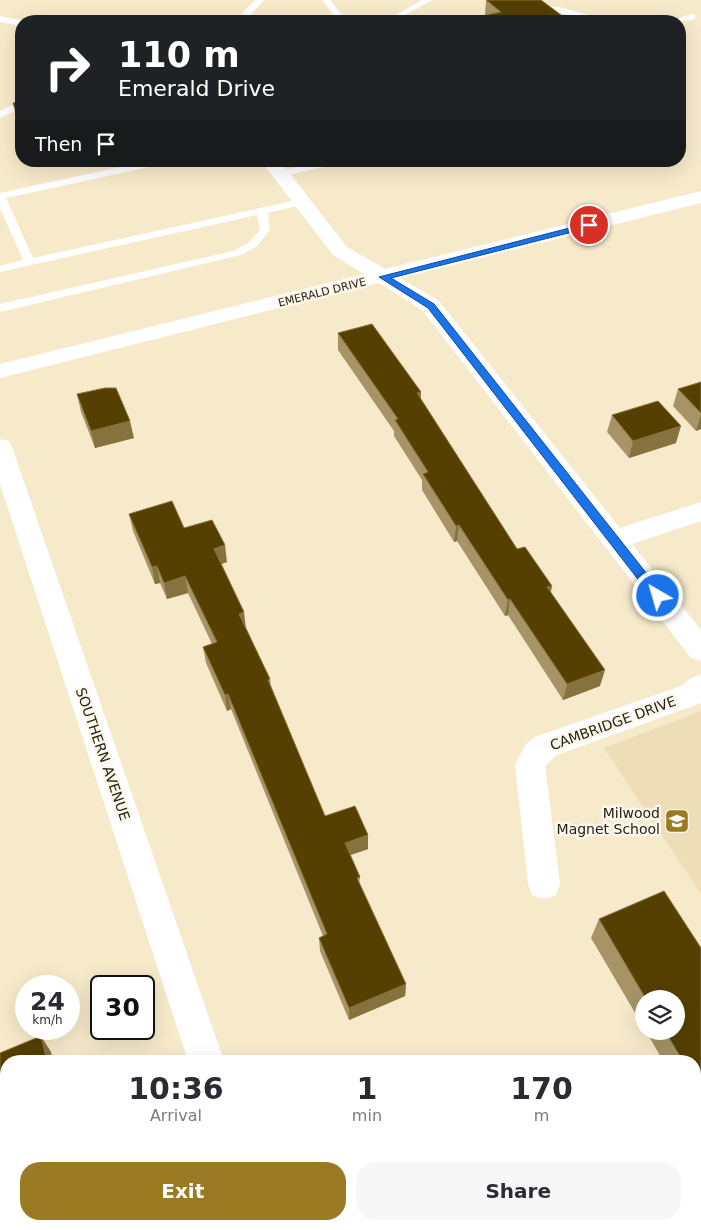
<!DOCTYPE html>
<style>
body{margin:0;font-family:"DejaVu Sans",sans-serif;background:#f7f7f7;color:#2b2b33;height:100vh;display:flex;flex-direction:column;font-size:19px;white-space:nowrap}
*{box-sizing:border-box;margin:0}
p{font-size:16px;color:#7c7c81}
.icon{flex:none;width:28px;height:28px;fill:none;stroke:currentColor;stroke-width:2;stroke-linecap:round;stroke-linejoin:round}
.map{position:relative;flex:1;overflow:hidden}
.drawer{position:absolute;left:0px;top:1055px;width:701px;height:175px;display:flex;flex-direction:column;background:#fff;border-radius:20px 20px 0 0;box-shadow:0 5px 20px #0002}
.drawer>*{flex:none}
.banner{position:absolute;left:15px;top:15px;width:671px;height:152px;border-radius:20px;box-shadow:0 5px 20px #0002;background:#202124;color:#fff;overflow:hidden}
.buttons{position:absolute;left:635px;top:990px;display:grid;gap:10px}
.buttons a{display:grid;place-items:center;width:50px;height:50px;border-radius:50%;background:#fff;box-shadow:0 5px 20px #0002;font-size:25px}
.speed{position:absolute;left:15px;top:975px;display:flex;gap:10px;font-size:25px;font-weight:700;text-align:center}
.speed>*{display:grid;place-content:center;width:65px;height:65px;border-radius:50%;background:#fff;box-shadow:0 5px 20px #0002;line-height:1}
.speed small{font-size:12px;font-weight:400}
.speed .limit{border:2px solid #111;border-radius:8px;background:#fff;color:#111}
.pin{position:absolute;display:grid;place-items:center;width:42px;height:42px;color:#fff;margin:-21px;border:2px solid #fff;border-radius:50%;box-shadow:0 1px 5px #0007}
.me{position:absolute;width:55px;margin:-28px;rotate:322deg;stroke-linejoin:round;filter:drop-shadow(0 0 4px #0008)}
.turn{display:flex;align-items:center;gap:18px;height:105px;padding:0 20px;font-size:22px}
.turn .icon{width:65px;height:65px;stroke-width:2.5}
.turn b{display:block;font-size:35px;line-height:42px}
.then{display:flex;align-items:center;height:48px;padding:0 20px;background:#0003;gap:10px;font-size:19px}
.eta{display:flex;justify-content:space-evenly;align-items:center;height:85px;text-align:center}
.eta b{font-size:30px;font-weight:800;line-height:35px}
.button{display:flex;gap:10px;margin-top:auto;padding:10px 20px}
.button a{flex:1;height:58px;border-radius:20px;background:#9a7a23;color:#fff;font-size:20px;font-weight:800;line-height:58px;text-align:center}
.button a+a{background:#f7f7f7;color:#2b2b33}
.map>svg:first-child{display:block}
.built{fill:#eedeb8}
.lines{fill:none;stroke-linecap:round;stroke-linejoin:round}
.service{fill:#fff;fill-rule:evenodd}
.minor{fill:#fff;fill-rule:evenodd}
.wall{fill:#a69466}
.shaded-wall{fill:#86723e}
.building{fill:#553f01;stroke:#86723e}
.route{fill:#1a73e8;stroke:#114b97}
.labels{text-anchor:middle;stroke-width:5;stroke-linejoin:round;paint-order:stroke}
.far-street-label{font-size:11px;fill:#262116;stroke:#fdf8ec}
.street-label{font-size:14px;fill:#262116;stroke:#fdf8ec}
.poi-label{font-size:14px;fill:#262116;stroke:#fdf8ec;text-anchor:end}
</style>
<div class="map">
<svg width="701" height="1230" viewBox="0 0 701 1230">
<rect width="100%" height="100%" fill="#f7eacb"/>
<!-- built -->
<polygon class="built" points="701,711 701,894 604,748"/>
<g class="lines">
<!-- service -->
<g class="service">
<polygon points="255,0 264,0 251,14 247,21 239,21 244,11"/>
<polygon points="322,0 330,0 346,21 338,21"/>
<polygon points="422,0 432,0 395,21 385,21"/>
<polygon points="532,5 559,7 612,21 598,21 559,13 529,10 529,6"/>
<polygon points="692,14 695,15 695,19 680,22 668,21"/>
<polygon points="0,16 21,20 24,21 21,21 21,26 0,22"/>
<polygon points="21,101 21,108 0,118 0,111"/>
<polygon points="148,161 168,161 163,164 6,198 33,258 301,199 306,202 305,204 268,213 270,230 256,247 241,255 0,312 0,304 233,251 248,243 260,230 257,215 0,272 0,266 23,260 0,208 0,193"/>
<polygon points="314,161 324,161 323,167 280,177 275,174 276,172 314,163"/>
</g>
<!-- minor -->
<g class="minor">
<polygon points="261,161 280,161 347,247 385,269 701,191 701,203 400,278 439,301 620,528 701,502 701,521 632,544 701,630 701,661 691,658 423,311 379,283 0,378 0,364 364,274 333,255"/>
<polygon points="0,439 9,441 12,447 224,1061 188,1061 0,484"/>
<polygon points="701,674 701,703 557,755 545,766 560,884 556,895 544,899 532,895 528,884 515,764 526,744 535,737 681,686 691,678"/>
<polygon points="241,1224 281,1224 283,1230 243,1230"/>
</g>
</g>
<!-- wall -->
<g class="wall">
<polygon points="486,0 569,21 485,15"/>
<polygon points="21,102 21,133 18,126 13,103"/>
<polygon points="338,333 421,392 421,399 517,549 552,586 550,593 600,686 563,700 508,615 505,616 457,541 454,542 422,490 422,480 394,436 394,431 338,350"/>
<polygon points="701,382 701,429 696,431 673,406 678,389"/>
<polygon points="77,394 134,438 95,448 81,412"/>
<polygon points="612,415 676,443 629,458 607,432"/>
<polygon points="129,514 184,528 227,562 221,564 246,628 270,679 271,686 325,816 368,849 350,855 360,877 359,884 406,984 405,996 349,1020 320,951 319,938 323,936 231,709 227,711 206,663 203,647 212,644 188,593 167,599 160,583 155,584 133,531"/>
<polygon points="599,919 701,948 701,1126 695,1115 695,1061 663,1061 646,1031 676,1031 676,999 644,999 644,1028 591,938"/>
</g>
<!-- shaded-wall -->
<g class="shaded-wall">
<polygon points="421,392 420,408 417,393"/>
<polygon points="701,415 701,429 696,431"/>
<polygon points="130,421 134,438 95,448 91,431"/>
<polygon points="681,426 676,443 629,458 633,441"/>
<polygon points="459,525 457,541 454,542 456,526"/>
<polygon points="225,545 227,562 216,566 214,549"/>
<polygon points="157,566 160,583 155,584 152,567"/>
<polygon points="185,576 188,593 167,599 164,583"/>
<polygon points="552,586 549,602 547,587"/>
<polygon points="510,599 508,615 505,616 508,600"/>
<polygon points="244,612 246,629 239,614"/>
<polygon points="605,670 600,686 563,700 567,684"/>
<polygon points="228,694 231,709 227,711 225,695"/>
<polygon points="368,835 368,849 345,857 345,843"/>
<polygon points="406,984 405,996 349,1020 349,1008"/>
<polygon points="41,1036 51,1052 53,1061 47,1061"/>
<polygon points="6,1150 6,1168 0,1170 0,1152"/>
<polygon points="96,1224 101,1224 102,1230 98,1230"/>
</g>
<!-- building -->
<g class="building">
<polygon points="486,0 541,0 569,21 458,21 501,12"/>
<polygon points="21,102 21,123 13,103"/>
<polygon points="372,324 421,392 417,393 517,549 525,547 552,586 547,587 605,670 567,684 510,599 508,600 459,525 456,526 423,474 428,472 395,420 398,419 338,333"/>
<polygon points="701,382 701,413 678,389"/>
<polygon points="105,388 116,388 130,421 91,431 77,394"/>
<polygon points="658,401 681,426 633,441 612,415"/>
<polygon points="172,501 184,528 212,520 225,545 214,549 244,612 239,614 270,679 268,680 325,816 355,806 368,835 345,843 360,877 357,878 406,984 349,1008 319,938 327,934 228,694 225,695 203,647 217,642 185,576 164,583 157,566 152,567 129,514"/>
<polygon points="664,891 701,948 701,1091 695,1081 695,1061 683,1061 665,1031 676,1031 676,999 646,999 599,919"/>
<polygon points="41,1036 47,1061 6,1061 6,1150 0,1152 0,1053"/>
<polygon points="17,1224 96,1224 98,1230 19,1230"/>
<polygon points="447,1224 523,1224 526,1230 434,1230"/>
</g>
<!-- route -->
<polygon class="route" points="589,223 592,224 592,227 391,278 434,304 662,593 664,596 658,601 654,600 428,308 379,277"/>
<!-- icons -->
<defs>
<symbol id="school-square" viewBox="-11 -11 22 22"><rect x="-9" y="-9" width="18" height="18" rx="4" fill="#9a7a23" stroke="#fdf8ec"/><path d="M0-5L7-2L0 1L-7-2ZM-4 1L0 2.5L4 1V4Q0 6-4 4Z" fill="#fff"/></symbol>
</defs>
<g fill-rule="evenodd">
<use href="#school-square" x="663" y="807" width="28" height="28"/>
</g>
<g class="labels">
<!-- far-street labels -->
<g class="far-street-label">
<text transform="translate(322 292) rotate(-14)" y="4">EMERALD DRIVE</text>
</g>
<!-- street labels -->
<g class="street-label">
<text transform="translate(613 723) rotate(-20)" y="5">CAMBRIDGE DRIVE</text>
<text transform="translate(103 754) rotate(71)" y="5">SOUTHERN AVENUE</text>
</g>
<!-- poi labels -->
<g class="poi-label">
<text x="660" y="818">Milwood<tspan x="660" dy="16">Magnet School</tspan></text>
</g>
</g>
</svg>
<div class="buttons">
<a><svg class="icon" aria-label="layers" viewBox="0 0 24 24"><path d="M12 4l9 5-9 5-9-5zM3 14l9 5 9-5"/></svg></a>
</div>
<div class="speed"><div>24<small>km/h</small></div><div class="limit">30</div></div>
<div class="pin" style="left:589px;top:225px;background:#d93025"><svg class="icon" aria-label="arrive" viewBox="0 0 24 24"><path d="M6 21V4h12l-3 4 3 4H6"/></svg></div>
<svg class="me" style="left:658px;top:596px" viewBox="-20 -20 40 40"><circle r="17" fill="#1a73e8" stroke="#fff" stroke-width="3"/><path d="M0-11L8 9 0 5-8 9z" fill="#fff"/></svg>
<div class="banner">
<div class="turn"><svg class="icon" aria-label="right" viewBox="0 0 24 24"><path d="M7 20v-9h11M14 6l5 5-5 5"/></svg><div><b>110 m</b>Emerald Drive</div></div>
<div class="then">Then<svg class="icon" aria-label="arrive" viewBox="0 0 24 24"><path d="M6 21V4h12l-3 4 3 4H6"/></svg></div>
</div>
<section class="drawer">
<div class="eta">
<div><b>10:36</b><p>Arrival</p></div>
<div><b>1</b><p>min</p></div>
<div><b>170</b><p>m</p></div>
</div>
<div class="button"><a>Exit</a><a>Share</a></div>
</section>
</div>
